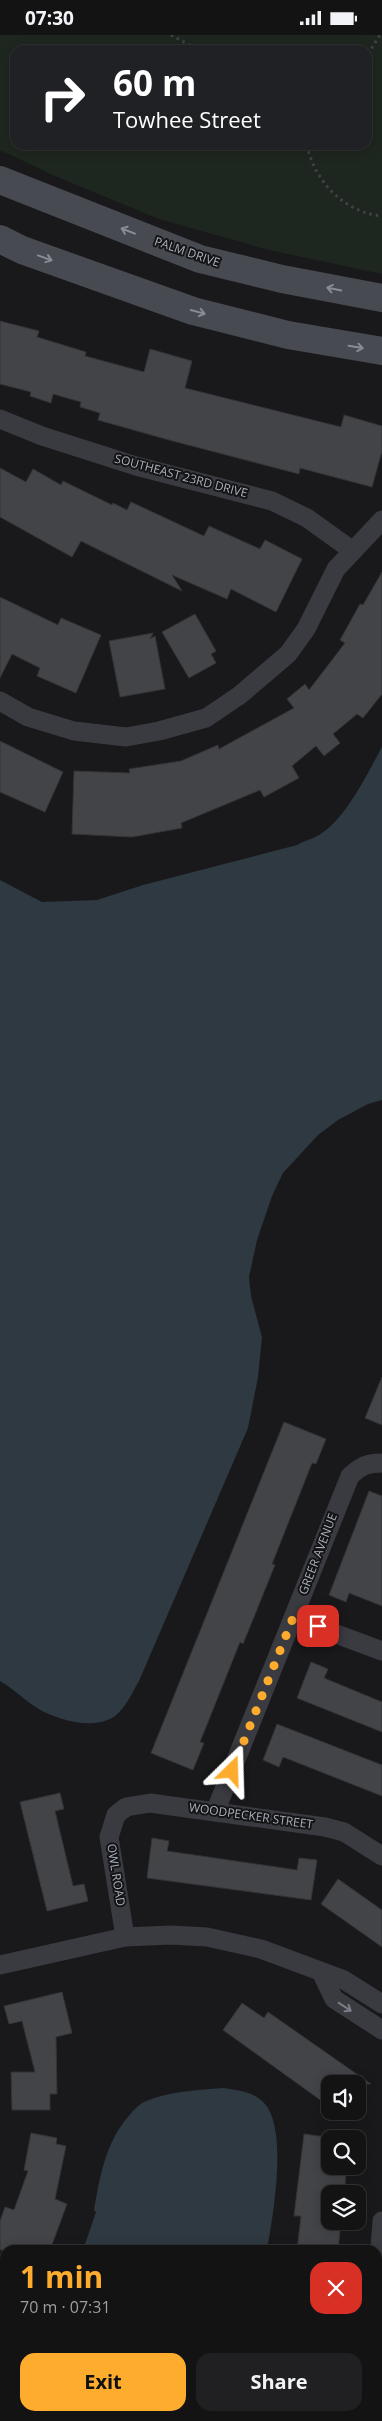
<!DOCTYPE html>
<meta charset="utf-8">
<style>
body{margin:0;font-family:"Open Sans",sans-serif;background:#202022;color:#f1f3f6;height:100vh;display:flex;flex-direction:column;font-size:19px;white-space:nowrap}
*{box-sizing:border-box;margin:0}
p{font-size:16px;color:#9d9ea0}
.icon{flex:none;width:28px;height:28px;fill:none;stroke:currentColor;stroke-width:2;stroke-linecap:round;stroke-linejoin:round}
.map{position:relative;flex:1;overflow:hidden}
.drawer{position:absolute;left:0px;top:2210px;width:382px;height:176px;display:flex;flex-direction:column;background:#131314;border-radius:15px 15px 0 0;box-shadow:0 2px 12px #0003,0 0 0 1px #323234}
.drawer>*{flex:none}
.banner{position:absolute;left:10px;top:10px;width:362px;height:105px;border-radius:15px;box-shadow:0 2px 12px #0003,0 0 0 1px #323234;background:#202124;color:#fff;overflow:hidden}
.fabs{position:absolute;left:321px;top:2040px;display:grid;gap:10px}
.fabs a{display:grid;place-items:center;width:45px;height:45px;border-radius:10px;background:#131314;box-shadow:0 2px 12px #0003,0 0 0 1px #323234;font-size:25px}
.pin{position:absolute;display:grid;place-items:center;width:42px;height:42px;color:#fff;margin:-21px;border-radius:10px;box-shadow:0 2px 8px #0006}
.me{position:absolute;width:55px;margin:-28px;rotate:22deg;stroke-linejoin:round;filter:drop-shadow(0 0 4px #0008)}
.turn{display:flex;align-items:center;gap:18px;height:105px;padding:0 20px;font-size:22px}
.turn .icon{width:65px;height:65px;stroke-width:2.5}
.turn b{display:block;font-size:35px;line-height:42px}
.round{display:grid;place-items:center;flex:none;width:52px;height:52px;border-radius:15px;background:#202022}
.summary{display:flex;align-items:center;justify-content:space-between;height:85px;padding:0 20px}
h1{font-size:30px;font-weight:700;line-height:38px;color:#feac2e}
.action{display:flex;gap:10px;margin-top:auto;padding:10px 20px}
.action a{flex:1;height:58px;border-radius:15px;background:#feac2e;color:#111;font-size:20px;font-weight:700;line-height:58px;text-align:center}
.action a+a{background:#202022;color:#f1f3f6}
.status{display:flex;justify-content:space-between;align-items:center;height:35px;padding:0 25px;background:#131314;direction:ltr}
.status svg{height:14px;fill:currentColor}
.map>svg:first-child{display:block}
.green{fill:#1e271f;fill-rule:evenodd}
.water{fill:#2e3941}
.building{fill:#434448;stroke:#333338}
.lines{fill:none;stroke-linecap:round;stroke-linejoin:round}
.path{stroke:#404248;stroke-width:3;stroke-dasharray:2.5 4;stroke-linecap:butt}
.street{stroke:#3a3b41;stroke-width:19}
.secondary{stroke:#474a51;stroke-width:28}
.oneway{stroke:#878d97}
.oneway2{stroke:#787c85}
.route{stroke:#feac2e;stroke-width:9;stroke-dasharray:0 16.2}
.labels{text-anchor:middle;stroke-width:4;stroke-linejoin:round;paint-order:stroke}
.street-label{font-size:12px;fill:#aab1bc;stroke:#141416}
</style>
<div class="status"><b>07:30</b><svg viewBox="0 0 49 12"><path d="M0 12V9h3v3zM5 12V6h3v6zM10 12V3h3v9zM15 12V0h3v12zM26 1h20v11H26zM47 4h2v5h-2z"/></svg></div>
<div class="map">
<svg width="382" height="2386" viewBox="0 0 382 2386">
<rect width="100%" height="100%" fill="#19191b"/>
<!-- green -->
<path class="green" d="M0,0H382V239L269,215L159,184L55,141L0,115ZM15,15H368V110H15Z"/>
<!-- water -->
<g class="water">
<path d="M382,712V1065L368,1069L338,1085L318,1100L283,1138L272,1161L257,1205L249,1242L251,1261L262,1302L258,1342L248,1393L139,1646C132,1658 126,1672 115,1681C94,1696 57,1685 37,1673C24,1665 14,1654 0,1646V845L42,867L97,865L143,850L297,810C304,806 312,804 319,800C346,784 367,739 382,712Z"/>
<path d="M223,2053C238,2055 255,2057 265,2069C288,2096 273,2181 267,2215H83L96,2177L94,2175C100,2141 105,2110 127,2083C132,2077 138,2070 144,2067C169,2056 197,2055 223,2053Z"/>
<polygon points="35,2381 215,2381 213,2386 34,2386"/>
</g>
<!-- building -->
<g class="building">
<polygon points="0,286 39,296 37,302 86,317 85,321 144,337 150,314 192,326 185,353 341,392 344,380 382,391 382,416 372,452 300,433 299,439 169,405 98,385 100,378 80,372 81,367 53,359 51,368 30,361 31,357 0,349"/>
<polygon points="0,433 26,447 33,434 61,450 63,446 112,470 113,468 127,475 131,467 204,501 209,491 260,514 265,505 302,524 276,577 231,554 227,564 172,540 182,556 81,506 72,522 0,482"/>
<polygon points="382,537 382,659 363,683 357,679 333,699 340,708 324,721 316,711 292,731 299,743 264,762 260,755 181,788 182,793 132,802 72,799 74,736 130,738 129,734 181,726 218,710 219,714 294,673 287,664 305,649 309,655 345,608 340,605 360,569 363,570"/>
<polygon points="0,562 58,590 61,583 101,600 76,658 37,641 40,633 12,619 0,643"/>
<polygon points="195,579 216,616 211,619 216,628 189,643 162,597"/>
<polygon points="153,598 150,604 155,601 165,654 120,662 109,606"/>
<polygon points="0,706 63,737 45,777 0,757"/>
<polygon points="382,1342 382,1390 365,1383"/>
<polygon points="284,1387 326,1404 316,1429 312,1428 272,1529 275,1530 243,1609 240,1607 200,1707 204,1708 193,1735 151,1718"/>
<polygon points="369,1456 382,1461 382,1571 349,1558 346,1567 329,1560"/>
<polygon points="311,1627 328,1634 324,1643 382,1667 382,1697 297,1663"/>
<polygon points="277,1689 382,1730 382,1761 283,1722 279,1732 263,1725"/>
<polygon points="60,1758 64,1774 55,1776 73,1851 84,1849 88,1866 47,1876 20,1767"/>
<polygon points="152,1803 169,1806 167,1816 297,1835 299,1823 317,1825 311,1865 147,1843"/>
<polygon points="338,1844 382,1875 382,1912 321,1869"/>
<polygon points="62,1957 72,1998 56,2002 57,2059 50,2059 50,2075 12,2075 11,2037 35,2037 22,1986 9,1989 4,1971"/>
<polygon points="242,1968 264,1983 268,1977 371,2049 330,2049 330,2072 223,1995"/>
<polygon points="31,2098 57,2103 56,2109 66,2111 55,2164 67,2169 50,2215 0,2215 0,2186 5,2172 14,2175 28,2136 24,2135"/>
<polygon points="304,2099 342,2104 330,2104 330,2131 347,2131 344,2159 330,2159 330,2186 341,2186 338,2215 297,2215 301,2181 294,2181"/>
</g>
<g class="lines">
<!-- path -->
<g class="path">
<polyline points="171,0 199,15"/>
<polyline points="368,19 380,0"/>
<path d="M307,110C314,146 345,178 382,181"/>
</g>
<!-- street -->
<g class="street">
<polyline points="0,384 42,401 136,431 272,466 307,483 353,516"/>
<polyline points="0,666 28,682 74,696 126,702 159,696 206,683 240,660 288,619 306,594 336,534 382,485"/>
<polyline points="293,1583 382,1616"/>
<path d="M215,1777L350,1441C361,1431 367,1428 382,1428"/>
<polyline points="125,1902 109,1802 116,1780 126,1772 150,1768 325,1792 344,1797 382,1821"/>
<polyline points="0,1930 125,1902 171,1900 207,1902 261,1914 344,1945 382,1969"/>
<polyline points="321,1937 334,1964 382,1995"/>
<polyline points="378,2237 382,2186"/>
<polyline points="378,2282 382,2283"/>
<polyline points="328,2386 331,2381"/>
</g>
<!-- secondary -->
<g class="secondary">
<polyline points="0,145 200,224 282,244 382,263"/>
<polyline points="0,204 22,215 193,276 288,300 382,316"/>
</g>
</g>
<!-- one-way arrows -->
<defs><path id="oneway-shaft" d="M-6 0H5M1.5-3L5.5 0L1.5 3" fill="none" stroke-width="1.6" stroke-linecap="round" stroke-linejoin="round" transform="scale(1.25)"/></defs>
<g class="oneway">
<use href="#oneway-shaft" transform="translate(128 196) rotate(-159)"/>
<use href="#oneway-shaft" transform="translate(45 223) rotate(20)"/>
<use href="#oneway-shaft" transform="translate(334 254) rotate(-169)"/>
<use href="#oneway-shaft" transform="translate(198 277) rotate(15)"/>
<use href="#oneway-shaft" transform="translate(356 312) rotate(10)"/>
</g>
<use class="oneway2" href="#oneway-shaft" transform="translate(345 1972) rotate(33)"/>
<g class="lines">
<!-- route -->
<polyline class="route" points="232,1736 293,1583 318,1591"/>
</g>
<g class="labels">
<!-- street labels -->
<g class="street-label">
<text transform="translate(187 217) rotate(19)" y="4">PALM DRIVE</text>
<text transform="translate(181 441) rotate(15)" y="4">SOUTHEAST 23RD DRIVE</text>
<text transform="translate(318 1519) rotate(-69)" y="4">GREER AVENUE</text>
<text transform="translate(251 1781) rotate(8)" y="4">WOODPECKER STREET</text>
<text transform="translate(116 1840) rotate(81)" y="4">OWL ROAD</text>
</g>
</g>
</svg>
<div class="fabs">
<a><svg class="icon" aria-label="sound" viewBox="0 0 24 24"><path d="M4 9h4l5-4v14l-5-4H4zM17 9q2 3 0 6"/></svg></a>
<a><svg class="icon" aria-label="search" viewBox="0 0 24 24"><circle cx="10" cy="10" r="6"/><path d="M15 15l6 6"/></svg></a>
<a><svg class="icon" aria-label="layers" viewBox="0 0 24 24"><path d="M12 4l9 5-9 5-9-5zM3 14l9 5 9-5"/></svg></a>
</div>
<div class="pin" style="left:318px;top:1591px;background:#d93025"><svg class="icon" aria-label="arrive" viewBox="0 0 24 24"><path d="M6 21V4h12l-3 4 3 4H6"/></svg></div>
<svg class="me" style="left:232px;top:1736px" viewBox="-20 -20 40 40"><path d="M0-17L14 15 0 8-14 15z" fill="#feac2e" stroke="#fff" stroke-width="4"/></svg>
<div class="banner">
<div class="turn"><svg class="icon" aria-label="right" viewBox="0 0 24 24"><path d="M7 20v-9h11M14 6l5 5-5 5"/></svg><div><b>60 m</b>Towhee Street</div></div>
</div>
<section class="drawer">
<div class="summary"><div><h1>1 min</h1><p>70 m · 07:31</p></div><a class="round" style="background:#d93025;color:#fff"><svg class="icon" aria-label="close" viewBox="0 0 24 24"><path d="M6 6l12 12M18 6L6 18"/></svg></a></div>
<div class="action"><a>Exit</a><a>Share</a></div>
</section>
</div>
